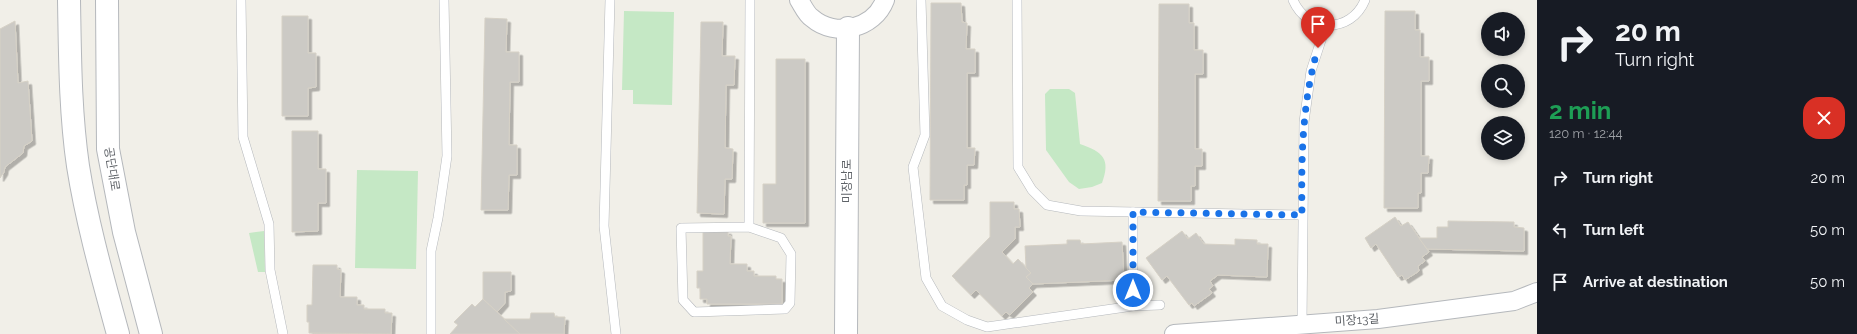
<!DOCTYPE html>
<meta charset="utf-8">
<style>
body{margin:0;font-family:Raleway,"Noto Sans KR",sans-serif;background:#20242c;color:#f1f3f6;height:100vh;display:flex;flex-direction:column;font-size:15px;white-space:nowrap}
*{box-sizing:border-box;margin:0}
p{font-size:13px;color:#9ea1a6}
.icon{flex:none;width:22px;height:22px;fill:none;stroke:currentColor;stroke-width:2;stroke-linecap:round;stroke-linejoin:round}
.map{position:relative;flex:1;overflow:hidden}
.side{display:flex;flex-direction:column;background:#171b24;width:320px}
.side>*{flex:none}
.guide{background:#171b24;color:#f1f3f6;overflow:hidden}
.controls{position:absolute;left:1481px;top:12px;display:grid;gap:8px}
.controls a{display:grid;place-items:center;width:44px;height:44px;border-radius:50%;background:#171b24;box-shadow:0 2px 6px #0003;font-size:20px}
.pin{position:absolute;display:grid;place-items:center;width:34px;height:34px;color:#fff;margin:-41px -17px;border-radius:50% 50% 50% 0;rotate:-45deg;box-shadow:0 0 4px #0007}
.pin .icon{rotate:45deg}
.me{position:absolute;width:44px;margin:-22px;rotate:0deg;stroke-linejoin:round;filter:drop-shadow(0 0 3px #0008)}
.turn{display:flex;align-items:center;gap:14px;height:84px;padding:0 12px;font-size:18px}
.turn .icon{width:52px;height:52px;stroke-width:2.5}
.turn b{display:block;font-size:28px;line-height:34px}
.round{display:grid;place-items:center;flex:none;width:42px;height:42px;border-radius:16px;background:#20242c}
.summary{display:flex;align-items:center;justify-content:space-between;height:68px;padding:0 12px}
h1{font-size:24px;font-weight:700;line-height:30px;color:#1e9e55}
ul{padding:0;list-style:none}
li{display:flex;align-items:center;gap:12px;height:52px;padding:0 12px}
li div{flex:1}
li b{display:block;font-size:15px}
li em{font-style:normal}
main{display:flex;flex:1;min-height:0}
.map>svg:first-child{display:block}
.green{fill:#c5e8c5}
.building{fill:#cccac5;stroke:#d6d1c6;filter:url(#shadow)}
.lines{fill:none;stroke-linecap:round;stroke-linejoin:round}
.service-casing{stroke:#b5b8bc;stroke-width:10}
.minor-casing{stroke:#b5b8bc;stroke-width:20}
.tertiary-casing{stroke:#b5b8bc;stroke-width:24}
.service{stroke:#fff;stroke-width:9}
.minor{stroke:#fff;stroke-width:18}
.tertiary{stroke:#fff;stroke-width:22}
.route{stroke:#1a73e8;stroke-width:7;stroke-dasharray:0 12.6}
.labels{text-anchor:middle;stroke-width:4;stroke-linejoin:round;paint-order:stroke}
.street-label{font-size:12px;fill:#5f6368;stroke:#fff}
</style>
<main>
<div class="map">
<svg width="1537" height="334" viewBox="0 0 1537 334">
<defs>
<filter id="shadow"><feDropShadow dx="3.5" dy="3.5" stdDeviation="0" flood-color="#0004"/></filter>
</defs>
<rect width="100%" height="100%" fill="#f1efe8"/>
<!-- green -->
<g class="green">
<polygon points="624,11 674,12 672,105 633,104 633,90 622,90"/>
<path d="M1050,89H1069L1075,93L1080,144C1103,152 1111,159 1102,183L1092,187L1079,189L1069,182L1046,150L1045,94Z"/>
<polygon points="357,170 418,171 416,269 355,268"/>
<polygon points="264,231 265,272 258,272 249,233"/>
</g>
<!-- building -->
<g class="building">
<polygon points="931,3 961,3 962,22 967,23 966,49 975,49 975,73 967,73 967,148 975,148 974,165 967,165 967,185 964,185 964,200 930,200"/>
<polygon points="1159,4 1189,4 1189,23 1194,23 1194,50 1203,50 1203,74 1195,74 1195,149 1202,149 1202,166 1195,166 1195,186 1191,186 1191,201 1158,201"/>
<polygon points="1385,11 1415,11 1415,30 1420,30 1420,57 1429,57 1429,81 1421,81 1421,156 1429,156 1428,173 1421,173 1421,193 1418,193 1418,208 1384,208"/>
<polygon points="282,16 308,16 308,53 316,53 316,87 308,88 308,116 282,116"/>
<polygon points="485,18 507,19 506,52 519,52 519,82 510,82 509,145 517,145 517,175 509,175 508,210 481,210"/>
<polygon points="15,21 18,83 28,81 32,141 24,146 23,153 5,167 4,172 0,178 0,29"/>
<polygon points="701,22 723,22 722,56 735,56 734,85 726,85 725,148 733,149 732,179 725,179 724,214 697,213"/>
<polygon points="776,59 805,59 805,223 763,223 763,184 776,184"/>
<polygon points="292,131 318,131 318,169 326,169 326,203 318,203 318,231 292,232"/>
<polygon points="990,202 1014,202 1014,209 1019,209 1020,227 1015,227 1015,239 1002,252 1013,264 1018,259 1031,273 1026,277 1033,284 1029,288 1033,292 1010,315 1006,312 1002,316 976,290 971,295 952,276 990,237"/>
<polygon points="1395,217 1401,226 1408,222 1429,252 1422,257 1425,261 1418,266 1419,271 1405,280 1402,275 1398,277 1376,244 1371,248 1365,238"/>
<polygon points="1448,221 1514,222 1514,227 1524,228 1524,251 1427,249 1419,238 1437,238 1437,227 1448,227"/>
<polygon points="703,231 728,231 728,236 731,236 730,264 747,264 747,271 754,271 754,276 776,276 776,279 782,279 782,304 707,304 707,299 700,299 700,288 697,288 697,271 703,271"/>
<polygon points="1182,231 1188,239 1196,233 1204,244 1235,245 1235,239 1257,240 1257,244 1268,244 1267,277 1218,275 1210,281 1213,286 1209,289 1212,293 1194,306 1192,303 1189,305 1167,276 1162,280 1146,258"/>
<polygon points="1067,240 1080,240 1081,244 1122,242 1124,280 1033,284 1026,277 1031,273 1026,268 1025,246 1067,244"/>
<polygon points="313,265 337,265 337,269 341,270 340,297 357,297 357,305 364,305 364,309 385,309 385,313 392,313 391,334 309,333 309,322 307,322 307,305 312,305"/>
<polygon points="483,272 511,272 511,291 505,292 505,303 497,312 483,299"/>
<polygon points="483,299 497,312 520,334 450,334 458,325 454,322 472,304 475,307"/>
<polygon points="531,313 554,313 555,317 565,317 564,334 520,334 504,319 530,319"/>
</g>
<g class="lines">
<defs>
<g id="service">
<polyline points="241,0 243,137 269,224 270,270 283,334"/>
<polyline points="610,0 604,226 616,334"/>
<polyline points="921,0 925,135 913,167 926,278 942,306 967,320 987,327 1133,306 1160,305"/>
<polyline points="1017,0 1018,167 1032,190 1047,205 1081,211 1302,215"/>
<path d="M1293,0C1307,33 1351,34 1365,0"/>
<polyline points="1133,212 1133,306"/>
<polyline points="749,227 781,238 791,254 790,303 785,309 694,312 683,300 681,228 749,227 750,0"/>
<polyline points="1302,324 1304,122 1311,71 1326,25"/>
<polyline points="431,334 431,251 438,218 447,156 444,0"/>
</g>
<g id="minor">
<path d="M799,0C803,6 806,14 812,18C835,38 874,29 885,0"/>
<polyline points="1174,334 1378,319 1514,301 1537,292"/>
</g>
<g id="tertiary">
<path d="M69,0C70,55 70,111 78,166C87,223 103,279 118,334"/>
<polyline points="107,0 108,149 124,232 151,334"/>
<polyline points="846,334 848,28"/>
</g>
</defs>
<!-- service casing -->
<use href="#service" class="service-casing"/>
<!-- minor casing -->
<use href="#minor" class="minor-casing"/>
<!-- tertiary casing -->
<use href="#tertiary" class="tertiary-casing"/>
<!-- service -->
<use href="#service" class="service"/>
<!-- minor -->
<use href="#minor" class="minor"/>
<!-- tertiary -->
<use href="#tertiary" class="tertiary"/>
</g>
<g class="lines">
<!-- route -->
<path class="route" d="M1133,290V212L1302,215C1301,159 1302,102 1318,48"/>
</g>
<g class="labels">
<!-- street labels -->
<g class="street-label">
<text transform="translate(112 169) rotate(81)" y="4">공단대로</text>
<text transform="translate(847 181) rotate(-90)" y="4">미장남로</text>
<text transform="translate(1357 320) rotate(-4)" y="4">미장13길</text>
</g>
</g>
</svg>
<div class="controls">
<a><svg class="icon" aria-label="sound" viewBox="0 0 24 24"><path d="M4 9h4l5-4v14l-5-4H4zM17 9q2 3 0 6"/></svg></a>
<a><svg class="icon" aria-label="search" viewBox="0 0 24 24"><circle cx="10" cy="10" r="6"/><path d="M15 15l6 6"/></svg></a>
<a><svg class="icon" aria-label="layers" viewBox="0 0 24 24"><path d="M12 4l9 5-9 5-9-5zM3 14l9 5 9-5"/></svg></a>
</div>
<div class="pin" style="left:1318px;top:48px;background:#d93025"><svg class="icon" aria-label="arrive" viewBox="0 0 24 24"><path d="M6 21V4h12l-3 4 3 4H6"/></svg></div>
<svg class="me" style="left:1133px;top:290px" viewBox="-20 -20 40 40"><circle r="17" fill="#1a73e8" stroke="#fff" stroke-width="3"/><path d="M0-11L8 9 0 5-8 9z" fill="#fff"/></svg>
</div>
<section class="side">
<div class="guide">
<div class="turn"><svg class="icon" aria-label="right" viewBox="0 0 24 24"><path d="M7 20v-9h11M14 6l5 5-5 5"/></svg><div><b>20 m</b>Turn right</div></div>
</div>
<div class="summary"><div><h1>2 min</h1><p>120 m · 12:44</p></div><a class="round" style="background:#d93025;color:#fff"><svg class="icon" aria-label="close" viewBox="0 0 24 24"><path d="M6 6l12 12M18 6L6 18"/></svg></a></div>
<ul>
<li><svg class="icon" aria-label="right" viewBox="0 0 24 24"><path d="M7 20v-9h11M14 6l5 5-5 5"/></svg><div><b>Turn right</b></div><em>20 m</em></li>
<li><svg class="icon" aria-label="left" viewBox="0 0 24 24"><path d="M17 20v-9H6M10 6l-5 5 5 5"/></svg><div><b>Turn left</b></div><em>50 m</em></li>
<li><svg class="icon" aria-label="arrive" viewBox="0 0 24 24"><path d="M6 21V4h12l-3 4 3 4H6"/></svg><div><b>Arrive at destination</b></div><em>50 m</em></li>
</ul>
</section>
</main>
